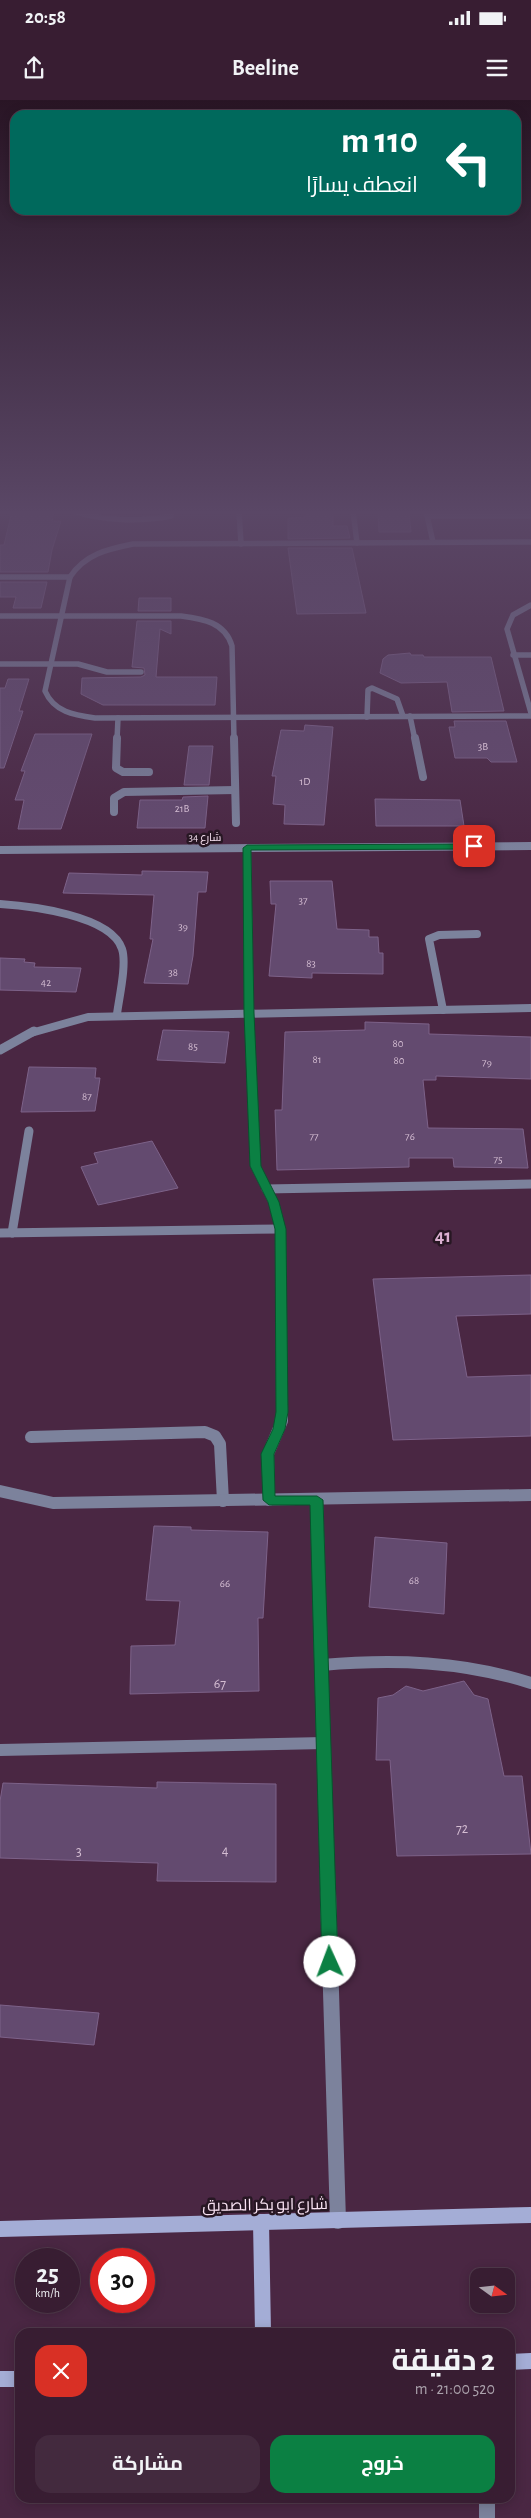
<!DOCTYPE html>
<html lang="ar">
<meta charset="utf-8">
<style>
body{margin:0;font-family:"Alegreya Sans",Cairo,sans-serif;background:#432a3e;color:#f1f3f6;direction:rtl;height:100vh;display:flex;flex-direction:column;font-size:19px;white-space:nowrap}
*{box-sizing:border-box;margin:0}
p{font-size:16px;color:#aba2ac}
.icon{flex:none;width:28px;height:28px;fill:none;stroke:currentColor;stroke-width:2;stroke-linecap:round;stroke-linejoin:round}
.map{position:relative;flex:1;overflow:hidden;direction:ltr}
.drawer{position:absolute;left:15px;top:2228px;width:500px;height:175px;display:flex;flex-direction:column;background:#381d32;border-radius:15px;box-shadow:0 2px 12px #0003,0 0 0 1px #523b4d;direction:rtl}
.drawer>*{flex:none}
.banner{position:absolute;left:10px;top:10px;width:511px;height:105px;border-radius:15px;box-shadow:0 2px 12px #0003,0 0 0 1px #523b4d;direction:rtl;background:#00695c;color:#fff;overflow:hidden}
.needle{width:32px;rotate:105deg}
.tools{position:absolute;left:470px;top:2168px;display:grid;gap:10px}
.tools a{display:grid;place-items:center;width:45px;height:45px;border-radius:10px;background:#381d32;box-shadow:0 2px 12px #0003,0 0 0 1px #523b4d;font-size:25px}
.speed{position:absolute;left:15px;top:2148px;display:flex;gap:10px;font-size:25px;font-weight:700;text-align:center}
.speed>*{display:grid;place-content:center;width:65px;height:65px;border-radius:50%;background:#381d32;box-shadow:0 2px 12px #0003,0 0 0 1px #523b4d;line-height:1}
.speed small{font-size:12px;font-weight:400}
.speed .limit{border:8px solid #d22;background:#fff;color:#111}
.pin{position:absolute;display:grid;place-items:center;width:42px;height:42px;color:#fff;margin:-21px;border-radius:10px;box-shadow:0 2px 8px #0006}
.me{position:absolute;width:55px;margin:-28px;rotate:358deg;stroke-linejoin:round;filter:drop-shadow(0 0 4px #0008)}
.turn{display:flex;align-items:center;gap:18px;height:105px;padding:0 20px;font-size:22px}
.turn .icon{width:65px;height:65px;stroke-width:2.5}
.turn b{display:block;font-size:35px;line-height:42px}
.round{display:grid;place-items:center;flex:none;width:52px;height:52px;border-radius:15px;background:#432a3e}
.head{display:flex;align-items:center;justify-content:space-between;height:85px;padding:0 20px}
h1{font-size:30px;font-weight:700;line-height:38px}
.button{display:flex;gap:10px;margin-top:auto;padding:10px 20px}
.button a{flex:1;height:58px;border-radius:15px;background:#0b8043;color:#fff;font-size:20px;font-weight:700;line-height:58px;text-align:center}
.button a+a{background:#432a3e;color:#f1f3f6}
.status{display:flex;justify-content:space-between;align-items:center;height:35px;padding:0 25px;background:#381d32;direction:ltr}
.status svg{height:14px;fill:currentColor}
header{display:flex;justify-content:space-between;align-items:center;height:65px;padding:0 20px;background:#381d32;font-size:22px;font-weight:700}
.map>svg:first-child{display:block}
.building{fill:#634a6f;stroke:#7d6289}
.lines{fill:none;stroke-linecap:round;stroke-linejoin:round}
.lane-far4{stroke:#7c829c;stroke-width:5.5}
.lane-far3{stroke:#7c829c;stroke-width:8}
.lane-far2{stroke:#7c829c;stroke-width:9}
.lane-far1{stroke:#7c829c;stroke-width:12}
.lane{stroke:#7c829c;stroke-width:16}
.street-far4{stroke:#7c829c;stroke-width:5.5}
.street-far3{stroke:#7c829c;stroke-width:8}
.street-far2{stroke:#7c829c;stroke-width:9}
.street-far1{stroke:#7c829c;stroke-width:12}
.street{stroke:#7c829c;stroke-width:16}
.secondary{stroke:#a4add6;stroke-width:16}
.route{fill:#0b8043;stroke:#07532c}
.labels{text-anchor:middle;stroke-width:5;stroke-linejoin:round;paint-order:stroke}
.number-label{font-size:11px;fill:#d4bdd2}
.far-street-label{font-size:11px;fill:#f9e3f3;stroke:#271723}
.near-number-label{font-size:14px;fill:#d4bdd2}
.near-street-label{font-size:16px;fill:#f9e3f3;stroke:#271723}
.district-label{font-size:19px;font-weight:bold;fill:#dbb0d1;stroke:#271723}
</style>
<div class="status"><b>20:58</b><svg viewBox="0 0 49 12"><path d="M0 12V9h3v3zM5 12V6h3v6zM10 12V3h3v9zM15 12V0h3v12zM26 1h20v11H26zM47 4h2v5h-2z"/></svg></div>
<header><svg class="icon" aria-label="menu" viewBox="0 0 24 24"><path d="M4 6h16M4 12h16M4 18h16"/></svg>Beeline<svg class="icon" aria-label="share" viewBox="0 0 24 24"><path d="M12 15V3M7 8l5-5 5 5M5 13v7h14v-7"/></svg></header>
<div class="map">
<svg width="531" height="2418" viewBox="0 0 531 2418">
<rect width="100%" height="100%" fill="#4a2743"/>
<!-- building -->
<g class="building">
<polygon points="12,411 54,411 52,421 61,421 52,450 48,472 0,472 0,445 4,445"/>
<polygon points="307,411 333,411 333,426 347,426 350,438 288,439 288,418 307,417"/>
<polygon points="378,411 409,411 411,432 379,432"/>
<polygon points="288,448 352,448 366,513 297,514"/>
<polygon points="0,482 47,482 41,508 13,508 16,497 0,497"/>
<polygon points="139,498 171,498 171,511 138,511"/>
<polygon points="137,521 171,521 171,534 160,529 156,577 217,577 215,605 103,605 81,594 82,578 141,577 145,575 144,568 132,567"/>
<polygon points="410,553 411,555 423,555 424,557 491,557 504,611 452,612 447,582 401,583 380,573 383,559 388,555"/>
<polygon points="8,579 29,579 19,611 23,611 4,668 0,668 0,588 5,588"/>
<polygon points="454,621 506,621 517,662 491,662 487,658 455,658 449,627 455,627"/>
<polygon points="305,625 333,627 324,725 284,724 285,705 273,704 276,676 272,676 281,630 304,631"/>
<polygon points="35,634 92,634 61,729 18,729 24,700 15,700 25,671 21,671"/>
<polygon points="189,646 213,646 209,685 184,685"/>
<polygon points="208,696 205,728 137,728 140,700 182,700 183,697"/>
<polygon points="375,699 460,700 464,726 376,726"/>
<polygon points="142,771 208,772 206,792 198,792 193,856 188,884 144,883 153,839 150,839 154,795 63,793 69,773 142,775"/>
<polygon points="270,781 332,781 337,829 369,830 369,837 378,837 379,853 383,853 383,874 312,873 312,878 269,876 276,804 271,804"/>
<polygon points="0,858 25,859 24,862 35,863 34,867 81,868 76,892 0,890"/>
<polygon points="365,922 429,924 429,934 531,937 531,979 436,976 436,980 423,980 428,1028 523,1029 528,1068 454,1067 453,1058 409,1058 409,1067 277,1070 275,1010 282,1010 285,932 365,930"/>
<polygon points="163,930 229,932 225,963 157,960"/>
<polygon points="29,967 96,968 95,978 100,978 95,1011 21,1012"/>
<polygon points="152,1041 178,1088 98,1105 81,1067 98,1063 94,1053"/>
<polygon points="531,1175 531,1214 456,1216 467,1277 531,1275 531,1336 393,1340 373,1179"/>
<polygon points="154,1426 191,1427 191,1430 268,1432 263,1518 258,1518 259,1591 130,1594 131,1546 175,1545 180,1501 146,1500"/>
<polygon points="375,1437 447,1443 444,1514 369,1507"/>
<polygon points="464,1581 474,1595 488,1599 504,1676 522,1676 531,1754 397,1756 390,1660 376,1660 378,1598 393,1595 406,1586 423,1591"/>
<polygon points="157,1682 276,1684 276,1782 157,1781 158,1763 0,1758 0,1701 3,1683 157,1688"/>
<polygon points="0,1905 99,1913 94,1945 0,1937"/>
</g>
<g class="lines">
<!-- lane-far4 -->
<g class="lane-far4">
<polyline points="0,477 70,477"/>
<polyline points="0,564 78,564 107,572 141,572"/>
<polyline points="410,616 415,640"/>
<polyline points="367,617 368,590 372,588 397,599 403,616"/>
<polyline points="117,640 118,618"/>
</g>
<!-- lane-far3 -->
<g class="lane-far3">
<polyline points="117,638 116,668 123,672 149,672"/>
<polyline points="415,638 423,677"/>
<polyline points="114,712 114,698 124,692 235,690"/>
<polyline points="443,910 429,839 439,835 477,834"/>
</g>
<!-- lane-far2 -->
<polyline class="lane-far2" points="12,1133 29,1031"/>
<!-- lane-far1 -->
<polyline class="lane-far1" points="31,1337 205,1332 215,1336 220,1344 223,1401"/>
<!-- lane -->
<polyline class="lane" points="487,2398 487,2418"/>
<!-- street-far4 -->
<g class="street-far4">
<path d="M73,411C102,421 140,422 171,416L172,411"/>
<polyline points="239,411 241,444"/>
<polyline points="353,411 357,443"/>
<polyline points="426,411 433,442"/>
<polyline points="427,416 531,416"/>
<path d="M531,442L133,444C108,449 85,454 70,477L45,591C54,612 74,615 95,618L531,616"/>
<polyline points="531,505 513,515 507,529 531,613"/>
<path d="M0,516H181C203,519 225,522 232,546L234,640"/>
<polyline points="513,555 531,555"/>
</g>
<!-- street-far3 -->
<g class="street-far3">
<polyline points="234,638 236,723"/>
<polyline points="247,748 250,933"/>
<polyline points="0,750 531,746"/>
<path d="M0,804C30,806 111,815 122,849C127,864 119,898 117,914"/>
<polyline points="31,933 88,917 531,908"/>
</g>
<!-- street-far2 -->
<g class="street-far2">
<polyline points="250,931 255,1066 273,1102 280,1129 282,1310"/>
<polyline points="0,950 34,931"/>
<polyline points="266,1089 531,1084"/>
<polyline points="0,1133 280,1129"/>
</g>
<!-- street-far1 -->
<g class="street-far1">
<polyline points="0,1391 53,1403 531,1395"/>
<polyline points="269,1400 268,1354 282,1321 282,1308"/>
<polyline points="317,1400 328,1795"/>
<path d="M322,1565C394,1559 462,1561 531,1583"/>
<polyline points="0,1650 324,1643"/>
</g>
<!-- street -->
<polyline class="street" points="328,1793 338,2121"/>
<!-- secondary -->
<g class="secondary">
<polyline points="261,2122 263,2232"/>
<polyline points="0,2129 531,2115"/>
<polyline points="510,2262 531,2261"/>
<polyline points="0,2279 20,2279"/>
</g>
</g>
<!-- sky -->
<linearGradient id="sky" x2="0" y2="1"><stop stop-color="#291525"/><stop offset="0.55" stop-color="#5a4766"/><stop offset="1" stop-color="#5a4766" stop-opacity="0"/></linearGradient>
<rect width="531" height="750" fill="url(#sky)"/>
<!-- route -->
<polygon class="route" points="477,744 477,748 474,749 251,750 254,913 261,1066 279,1102 286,1129 288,1312 285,1329 274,1354 275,1396 317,1396 323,1400 338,1862 336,1867 330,1870 325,1867 322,1862 310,1405 269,1405 263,1400 261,1354 273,1329 276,1312 275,1129 268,1102 250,1066 244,913 243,748 247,745"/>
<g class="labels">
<!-- number labels -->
<g class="number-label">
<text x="483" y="650">3B</text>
<text x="305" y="685">1D</text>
<text x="182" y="712">21B</text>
<text x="303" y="804">37</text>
<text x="183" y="830">39</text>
<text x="311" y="867">83</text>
<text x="173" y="876">38</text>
<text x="46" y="886">42</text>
<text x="398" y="947">80</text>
<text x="193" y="950">85</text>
<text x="317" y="963">81</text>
<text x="399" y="964">80</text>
<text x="487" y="966">79</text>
<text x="87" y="1000">87</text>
<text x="314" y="1040">77</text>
<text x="410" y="1040">76</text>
<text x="498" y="1063">75</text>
<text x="414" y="1484">68</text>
<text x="225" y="1487">66</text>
</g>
<!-- far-street labels -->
<g class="far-street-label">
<text x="205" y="741">شارع 34</text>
</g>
<!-- near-number labels -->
<g class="near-number-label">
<text x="220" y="1588">67</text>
<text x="462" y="1733">72</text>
<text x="225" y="1755">4</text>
<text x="79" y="1756">3</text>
</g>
<!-- near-street labels -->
<g class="near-street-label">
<text transform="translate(265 2104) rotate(-1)" y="6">شارع ابو بكر الصديق</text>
</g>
<!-- district labels -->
<g class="district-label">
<text x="443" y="1142">41</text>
</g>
</g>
</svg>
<div class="tools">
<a><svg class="needle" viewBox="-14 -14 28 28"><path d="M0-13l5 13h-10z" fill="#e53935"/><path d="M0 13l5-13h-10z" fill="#aba2ac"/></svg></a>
</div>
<div class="speed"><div>25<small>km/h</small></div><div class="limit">30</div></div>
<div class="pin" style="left:474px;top:746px;background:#d93025"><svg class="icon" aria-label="arrive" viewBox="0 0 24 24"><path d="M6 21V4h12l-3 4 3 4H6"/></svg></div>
<svg class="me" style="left:330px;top:1862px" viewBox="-20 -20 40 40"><circle r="19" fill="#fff"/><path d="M0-13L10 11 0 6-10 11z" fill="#0b8043"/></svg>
<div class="banner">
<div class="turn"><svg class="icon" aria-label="left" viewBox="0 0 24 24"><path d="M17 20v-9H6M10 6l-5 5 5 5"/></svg><div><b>110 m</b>انعطف يسارًا</div></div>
</div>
<section class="drawer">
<div class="head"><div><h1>2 دقيقة</h1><p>520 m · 21:00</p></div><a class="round" style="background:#d93025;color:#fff"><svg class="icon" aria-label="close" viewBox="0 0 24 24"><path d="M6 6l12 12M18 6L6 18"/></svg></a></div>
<div class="button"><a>خروج</a><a>مشاركة</a></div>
</section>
</div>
